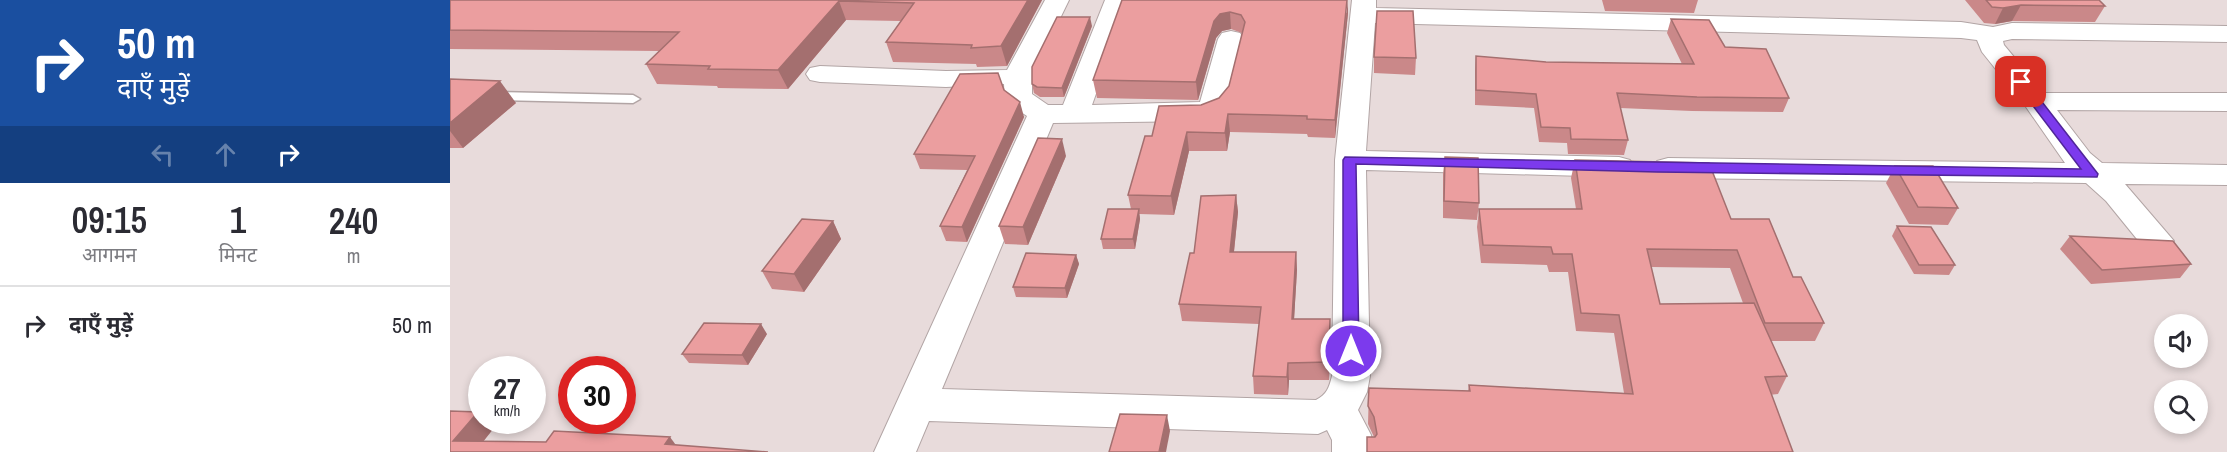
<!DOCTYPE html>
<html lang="hi">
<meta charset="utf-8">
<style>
body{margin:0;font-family:"Archivo Narrow","Noto Sans Devanagari",sans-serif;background:#f2f2f3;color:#2b2b33;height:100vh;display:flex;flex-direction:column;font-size:22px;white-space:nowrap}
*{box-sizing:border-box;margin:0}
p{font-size:20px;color:#7c7c81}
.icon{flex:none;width:33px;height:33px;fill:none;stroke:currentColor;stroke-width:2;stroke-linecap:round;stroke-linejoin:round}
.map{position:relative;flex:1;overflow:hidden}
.drawer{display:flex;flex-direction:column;background:#fff;width:450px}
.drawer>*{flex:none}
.top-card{background:#1a4fa0;color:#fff;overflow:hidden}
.controls{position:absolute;left:1704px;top:314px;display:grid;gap:12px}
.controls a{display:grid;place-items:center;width:54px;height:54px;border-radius:50%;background:#fff;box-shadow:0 3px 9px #0003;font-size:30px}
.speed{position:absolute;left:18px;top:356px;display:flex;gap:12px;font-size:30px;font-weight:700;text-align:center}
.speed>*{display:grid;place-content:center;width:78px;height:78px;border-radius:50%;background:#fff;box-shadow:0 3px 9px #0003;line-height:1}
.speed small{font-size:15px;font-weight:400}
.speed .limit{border:9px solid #d22;background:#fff;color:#111}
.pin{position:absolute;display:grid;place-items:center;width:51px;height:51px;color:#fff;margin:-26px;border-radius:12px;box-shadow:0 3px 9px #0006}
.me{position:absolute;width:66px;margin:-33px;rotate:0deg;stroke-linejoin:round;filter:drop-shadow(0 0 4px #0008)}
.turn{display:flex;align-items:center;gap:21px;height:126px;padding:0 18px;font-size:27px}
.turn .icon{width:78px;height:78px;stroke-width:2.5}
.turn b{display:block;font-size:42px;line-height:51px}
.lanes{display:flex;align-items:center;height:57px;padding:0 18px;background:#0003;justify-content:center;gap:30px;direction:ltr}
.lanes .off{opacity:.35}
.eta{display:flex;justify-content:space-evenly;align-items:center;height:102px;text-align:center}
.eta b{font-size:36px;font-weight:600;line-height:42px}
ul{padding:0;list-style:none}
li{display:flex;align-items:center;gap:18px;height:78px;padding:0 18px;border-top:2px solid #e1e1e2}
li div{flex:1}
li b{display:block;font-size:22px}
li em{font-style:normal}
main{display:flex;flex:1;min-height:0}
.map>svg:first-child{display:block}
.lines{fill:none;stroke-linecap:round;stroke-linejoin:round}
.service-casing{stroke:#b2a5a5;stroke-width:3}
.minor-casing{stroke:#b2a5a5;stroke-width:2}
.service{fill:#fff;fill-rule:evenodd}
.minor{fill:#fff;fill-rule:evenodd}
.wall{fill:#ca8889;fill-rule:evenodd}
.shaded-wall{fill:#a46f6f}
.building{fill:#eb9e9f;stroke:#a46f6f;stroke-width:1.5}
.route{fill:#7c3aed;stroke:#51269a;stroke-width:1.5}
</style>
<main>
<section class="drawer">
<div class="top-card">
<div class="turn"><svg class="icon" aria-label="right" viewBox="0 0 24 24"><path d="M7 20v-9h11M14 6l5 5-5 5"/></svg><div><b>50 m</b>दाएँ मुड़ें</div></div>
<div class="lanes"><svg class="icon off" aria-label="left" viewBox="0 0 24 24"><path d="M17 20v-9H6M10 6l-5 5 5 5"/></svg><svg class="icon off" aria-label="ahead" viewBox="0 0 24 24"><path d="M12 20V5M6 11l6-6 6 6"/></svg><svg class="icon" aria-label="right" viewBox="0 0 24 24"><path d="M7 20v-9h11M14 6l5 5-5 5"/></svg></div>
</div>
<div class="eta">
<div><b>09:15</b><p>आगमन</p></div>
<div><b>1</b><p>मिनट</p></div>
<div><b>240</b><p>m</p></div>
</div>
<ul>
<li><svg class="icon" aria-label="right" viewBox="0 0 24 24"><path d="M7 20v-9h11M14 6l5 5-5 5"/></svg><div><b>दाएँ मुड़ें</b></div><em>50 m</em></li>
</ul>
</section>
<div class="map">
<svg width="1777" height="452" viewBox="0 0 1777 452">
<rect width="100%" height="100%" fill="#e8dbdb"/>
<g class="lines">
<defs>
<polygon id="service" points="0,91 183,95 190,99 183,103 0,99"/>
<path id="minor" d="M595,0H619L582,76V94L598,105H613L655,0H679L642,105L750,102L768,39L772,33L781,31L790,33L794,39L779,102L770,114L752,121L603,123L492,389L866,400C877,394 879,388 882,376L885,160L902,0H926V8L1511,22L1543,27L1562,23L1777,26V42L1562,39L1553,41L1554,45L1594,93H1777V111L1607,110L1640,153L1652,163L1777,165V185L1675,184L1724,241L1719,249L1707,253L1695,249L1656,201L1636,183L1218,178L1207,175L1203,168L1207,161L1218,158L1615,163L1576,107L1532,52L1527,40L1511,38L925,23L916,151L1169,157L1180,160L1184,167L1180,174L1169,177L916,170L920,376L917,392L908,410L921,435L924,452H882V440L877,430L868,434L479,421L466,452H424L577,116C563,106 554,102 554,84L496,87L370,82L360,80L356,74L360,68L370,66L496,71L557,70Z"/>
</defs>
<!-- service casing -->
<use href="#service" class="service-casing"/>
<!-- minor casing -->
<use href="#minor" class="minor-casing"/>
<!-- service -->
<use href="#service" class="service"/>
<!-- minor -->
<use href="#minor" class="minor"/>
</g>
<!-- wall -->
<g class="wall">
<polygon points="0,0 592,0 557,66 527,67 526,64 443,62 436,42 451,21 396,20 338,89 268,88 267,86 207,84 196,64 209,51 0,49"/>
<polygon points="672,0 898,13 885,138 858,137 857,134 780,132 777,151 739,151 724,215 689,214 690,219 685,249 653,249 651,239 681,209 678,195 702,136 751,105 769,98 779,86 792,33 781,29 772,31 766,38 748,100 647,98 643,80"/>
<polygon points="1152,0 1248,0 1244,13 1155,11"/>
<polygon points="1515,0 1649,0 1655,6 1645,22 1562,21 1545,24 1534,23"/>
<polygon points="1221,19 1275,47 1339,98 1333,112 1242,111 1170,108 1178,140 1174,155 1118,154 1117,143 1089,142 1084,108 1025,105 1025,71 1026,56 1096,62 1232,64 1217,33"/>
<polygon points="642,26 614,97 590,97 584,93 582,84"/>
<polygon points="924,57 966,58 965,75 924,73"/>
<polygon points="0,79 66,103 13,148 0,148"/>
<polygon points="554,90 574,117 517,242 496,241 490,226 517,170 470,169 464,154"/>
<polygon points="616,156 578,245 555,244 549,226"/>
<polygon points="995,157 1029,203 1027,220 993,218 993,174"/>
<path d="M1125,160L1281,219L1343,277L1374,323L1365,341H1321L1337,376L1328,394L924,437L918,424L919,388L1018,391L1019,385L1174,393L1164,333L1126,331L1118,272H1099L1097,265L1031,263L1027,227L1029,209H1126L1121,178ZM1201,267L1280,268L1293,303L1210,304Z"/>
<polygon points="1445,166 1508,208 1498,225 1459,224 1436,183"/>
<polygon points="786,195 788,212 784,252 846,252 847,270 844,319 880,336 879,380 839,380 838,395 804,394 803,376 809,324 732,321 729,304 744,253"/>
<polygon points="383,221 391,239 354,292 322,289 312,271"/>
<polygon points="1447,226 1505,265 1499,275 1464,274 1442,236"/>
<polygon points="1620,236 1741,264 1730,278 1641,284 1610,249"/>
<polygon points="626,255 629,264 617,298 566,297 563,287"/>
<polygon points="317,334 298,365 239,363 232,354"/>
</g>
<!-- shaded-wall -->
<g class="shaded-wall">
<polygon points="578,0 592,0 557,66 551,46"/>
<polygon points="898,0 898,13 885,138 885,120"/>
<polygon points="389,1 396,20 338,89 328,70"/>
<polygon points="1571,5 1562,21 1545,24 1553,8"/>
<polygon points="780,12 781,29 772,31 766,38 748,100 746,82 764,21 770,14"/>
<polygon points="640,17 642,26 614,97 612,88"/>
<polygon points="50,81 66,103 13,148 0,131 0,123"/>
<polygon points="570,102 574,117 517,242 512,227"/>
<polygon points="778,114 780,132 777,151 775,133"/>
<polygon points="737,132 739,151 724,215 721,196"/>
<polygon points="612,139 616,156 578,245 573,227"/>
<polygon points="786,195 788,212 782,270 780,252"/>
<polygon points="689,209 690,219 685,249 683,239"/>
<polygon points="383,221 391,239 354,292 344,274"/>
<polygon points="846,252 847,270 843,337 842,319"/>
<polygon points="626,255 629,264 617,298 615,288"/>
<polygon points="880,319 880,336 879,380 879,362"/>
<polygon points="311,324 317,334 298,365 292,355"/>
<polygon points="838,363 839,380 838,395 837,377"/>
<polygon points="28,412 32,415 32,420 36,420 44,428 25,452 3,441"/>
<polygon points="717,415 720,431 716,452 709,452"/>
<polygon points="220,437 231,452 215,444"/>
</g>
<!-- building -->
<g class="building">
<polygon points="0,0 578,0 551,46 521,48 522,45 436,42 464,3 389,1 328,70 258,69 260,66 196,64 229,32 0,30"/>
<polygon points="672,0 897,0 885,120 857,119 857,116 778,114 775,133 737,132 721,196 678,195 695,136 702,136 709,106 751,105 769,98 779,86 795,22 791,15 780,12 770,14 764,21 746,82 643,80"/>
<polygon points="1536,0 1649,0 1655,6 1571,5 1553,8 1542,7"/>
<polygon points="927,11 963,11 966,58 924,57"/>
<polygon points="607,17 640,17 612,88 587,87 582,84 582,67"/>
<polygon points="1221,19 1259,20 1275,47 1316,49 1339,98 1247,97 1167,93 1178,140 1121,139 1120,128 1091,127 1086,94 1026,90 1026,56 1096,62 1244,64"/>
<polygon points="548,73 554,90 570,102 512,227 490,226 525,156 464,154 510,74"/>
<polygon points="0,79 50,81 0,123"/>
<polygon points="588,138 612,139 573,227 549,226"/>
<polygon points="995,157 1028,158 1029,203 994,201"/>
<polygon points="1125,160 1259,163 1281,219 1319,219 1343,277 1351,277 1374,323 1315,323 1287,250 1197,249 1210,304 1304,303 1337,376 1315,377 1343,452 917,452 917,437 925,437 927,434 924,417 918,406 919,388 1020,391 1019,385 1183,394 1169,315 1131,313 1122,254 1103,254 1101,247 1033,245 1029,209 1132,209"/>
<polygon points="1445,166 1483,166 1508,208 1468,207"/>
<polygon points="786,195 780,252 846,252 842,319 880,319 879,362 838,363 837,377 803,376 811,307 729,304 740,253 744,253 751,196"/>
<polygon points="658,209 689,209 683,239 651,239"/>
<polygon points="352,219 383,221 344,274 312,271"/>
<polygon points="1447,226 1481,227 1505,265 1469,265"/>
<polygon points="1620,236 1723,241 1741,264 1652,270"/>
<polygon points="576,253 626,255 615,288 563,287"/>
<polygon points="254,323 311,324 292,355 232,354"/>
<polygon points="0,411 28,412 3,441 96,442 104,431 220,437 215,444 318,452 0,452"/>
<polygon points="670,414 717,415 709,452 659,452"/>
</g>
<!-- route -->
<polygon class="route" points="1571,79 1575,80 1648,174 1647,177 1207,172 906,164 909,351 906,356 895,356 893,351 893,160 895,157 1631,169 1565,82"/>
</svg>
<div class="controls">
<a><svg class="icon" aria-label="sound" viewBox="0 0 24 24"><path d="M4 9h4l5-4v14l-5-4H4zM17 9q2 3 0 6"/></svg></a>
<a><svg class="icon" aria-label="search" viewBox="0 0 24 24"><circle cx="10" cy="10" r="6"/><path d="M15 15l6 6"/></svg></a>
</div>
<div class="speed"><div>27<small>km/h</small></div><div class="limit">30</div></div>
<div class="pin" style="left:1571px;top:82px;background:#d93025"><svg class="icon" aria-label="arrive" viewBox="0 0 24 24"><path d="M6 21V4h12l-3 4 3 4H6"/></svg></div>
<svg class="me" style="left:901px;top:351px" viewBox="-20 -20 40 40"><circle r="17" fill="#7c3aed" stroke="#fff" stroke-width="3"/><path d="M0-11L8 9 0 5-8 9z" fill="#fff"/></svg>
</div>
</main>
